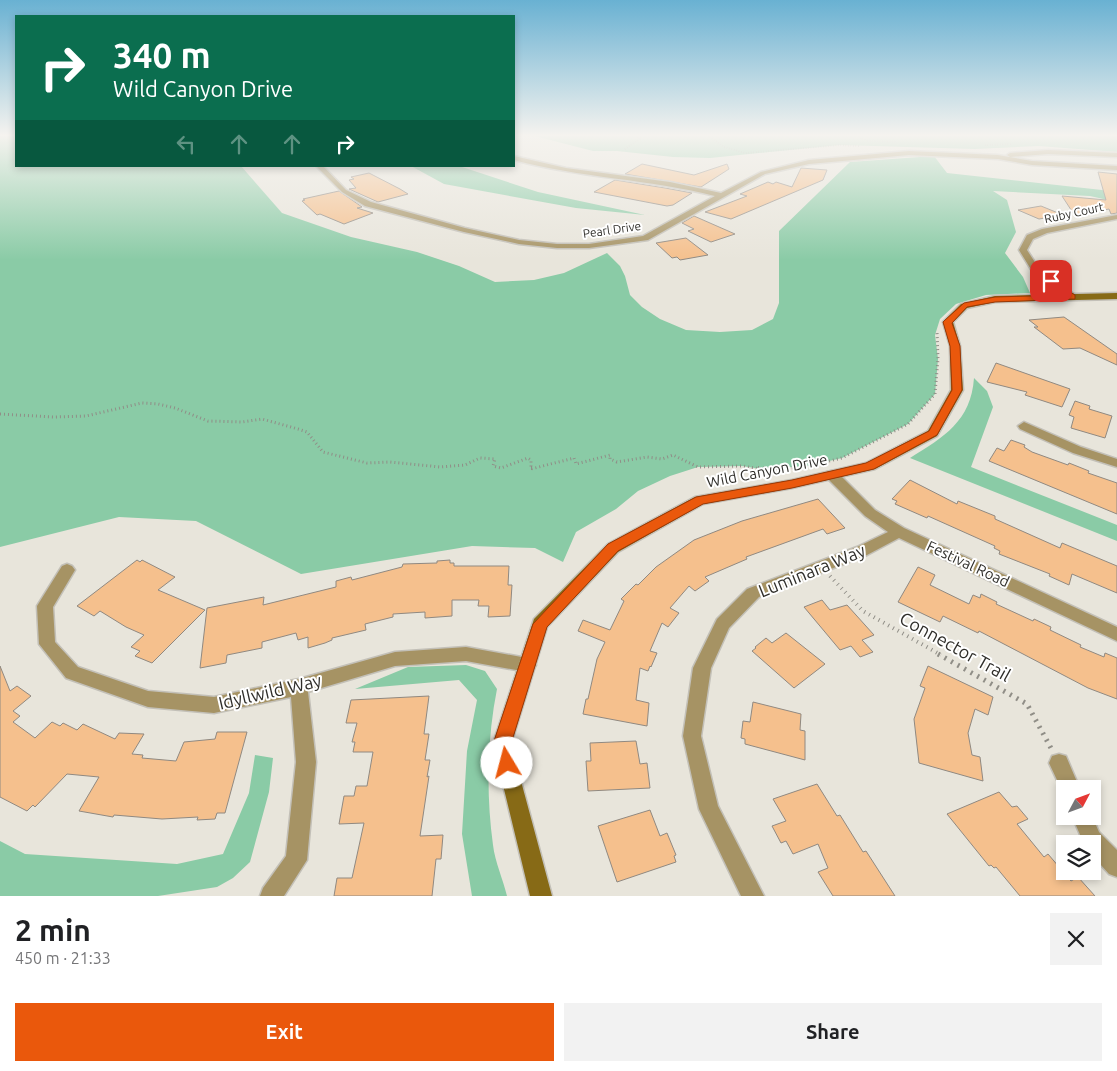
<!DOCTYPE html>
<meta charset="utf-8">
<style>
body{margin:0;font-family:Ubuntu,sans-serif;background:#f2f2f2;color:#202124;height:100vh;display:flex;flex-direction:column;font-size:19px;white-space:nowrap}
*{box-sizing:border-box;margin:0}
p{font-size:16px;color:#757577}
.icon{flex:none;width:28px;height:28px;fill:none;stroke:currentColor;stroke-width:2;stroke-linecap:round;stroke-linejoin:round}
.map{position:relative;height:896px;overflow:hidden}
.drawer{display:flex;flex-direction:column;background:#fff;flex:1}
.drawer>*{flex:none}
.hud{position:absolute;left:15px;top:15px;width:500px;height:152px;border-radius:0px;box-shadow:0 2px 8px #0003;background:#0b6e4f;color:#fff;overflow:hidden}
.needle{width:32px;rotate:49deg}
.controls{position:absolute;left:1056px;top:780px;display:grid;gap:10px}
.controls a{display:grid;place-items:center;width:45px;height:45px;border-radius:0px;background:#fff;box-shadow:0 2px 8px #0003;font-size:25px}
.pin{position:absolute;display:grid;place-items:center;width:42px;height:42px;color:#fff;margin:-21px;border-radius:10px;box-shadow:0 2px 8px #0006}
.me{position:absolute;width:55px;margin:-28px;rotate:352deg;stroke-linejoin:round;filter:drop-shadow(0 0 4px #0008)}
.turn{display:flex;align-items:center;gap:18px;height:105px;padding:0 15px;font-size:22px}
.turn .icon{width:65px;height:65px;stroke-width:2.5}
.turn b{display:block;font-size:35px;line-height:42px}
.lanes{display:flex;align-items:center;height:48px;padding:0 15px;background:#0003;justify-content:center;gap:25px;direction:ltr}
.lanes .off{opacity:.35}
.round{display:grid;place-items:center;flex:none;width:52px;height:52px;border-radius:0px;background:#f2f2f2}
.head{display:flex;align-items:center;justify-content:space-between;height:85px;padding:0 15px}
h1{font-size:30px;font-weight:700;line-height:38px}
.button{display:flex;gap:10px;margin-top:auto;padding:10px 15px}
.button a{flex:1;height:58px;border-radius:0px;background:#ea580c;color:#fff;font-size:20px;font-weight:700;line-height:58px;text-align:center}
.button a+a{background:#f2f2f2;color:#202124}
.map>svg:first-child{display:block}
.green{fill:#8acba6}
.building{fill:#f5c08d;stroke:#908981}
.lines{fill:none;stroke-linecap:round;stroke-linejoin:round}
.street-casing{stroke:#c3c0b8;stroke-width:3}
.secondary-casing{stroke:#c3c0b8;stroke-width:3}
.path-far3{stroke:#908e87;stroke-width:2;stroke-dasharray:0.5 2;stroke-linecap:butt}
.path-far2{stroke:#908e87;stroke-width:3;stroke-dasharray:1 3;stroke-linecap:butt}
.path-far1{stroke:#908e87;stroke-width:4;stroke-dasharray:1 4.5;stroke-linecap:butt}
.path{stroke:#908e87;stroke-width:5;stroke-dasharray:2 5.5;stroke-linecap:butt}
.street{fill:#a69364;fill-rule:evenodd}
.secondary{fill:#876a16;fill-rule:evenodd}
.route{fill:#ea580c;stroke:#983908}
.labels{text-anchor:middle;stroke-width:4;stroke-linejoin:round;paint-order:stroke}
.far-street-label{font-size:12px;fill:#2f2e2a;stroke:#fff}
.street-label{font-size:15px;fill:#2f2e2a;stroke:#fff}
.near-street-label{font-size:18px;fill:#2f2e2a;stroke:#fff}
</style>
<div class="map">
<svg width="1117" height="896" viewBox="0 0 1117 896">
<rect width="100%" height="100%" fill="#e8e5db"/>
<!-- green -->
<g class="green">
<polygon points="0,134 16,134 16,166 241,166 282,213 351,237 417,252 459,266 495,282 534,280 564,273 607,253 620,266 625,276 630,295 642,307 660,319 686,330 720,332 752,330 773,319 779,303 779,231 850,162 934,156 947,173 1102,190 1117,194 1117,202 1090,196 993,191 1007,200 1016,232 1005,253 1023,277 1030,293 986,295 956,304 940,319 935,335 938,359 935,394 908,424 842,458 808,466 761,469 742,466 698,467 670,476 638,491 616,509 576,532 563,562 535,548 472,546 301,574 196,521 119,517 0,547"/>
<polygon points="527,134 1117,134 1117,152 1039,146 975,149 840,145 710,158 673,157 617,151 593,151"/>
<polygon points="411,166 459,166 538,192 645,215 576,208 444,184"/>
<path d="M974,378L987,391L993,407L971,467L1117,525V541L910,458C944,437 971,421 974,378Z"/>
<path d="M466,665L485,671L497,689C487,739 486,794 493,845C495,862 503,879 507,896H472L462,834L467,751L477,700L459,680L355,689L408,667Z"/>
<polygon points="255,755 273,758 269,792 250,862 233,878 217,887 158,896 0,896 0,841 25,854 177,864 223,854 249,793"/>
</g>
<!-- building -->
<g class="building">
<polygon points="642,164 694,175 727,164 729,169 701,187 625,174"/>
<polygon points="801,168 827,170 823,180 731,219 705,212 747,196 740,194 768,182 773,184 776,182 792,187"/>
<polygon points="1098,172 1117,174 1117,213 1111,214 1109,209 1075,216 1062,196 1106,200"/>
<polygon points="369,173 400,189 408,194 378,202 349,189 356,188 349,180 354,179 351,177"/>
<polygon points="615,180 665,188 692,193 673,205 667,206 594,192"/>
<polygon points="339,191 362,207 357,208 373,213 344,224 320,214 317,215 302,201 305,200 303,199"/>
<polygon points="1041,206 1063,215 1039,219 1018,210"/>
<polygon points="694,216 735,234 711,242 688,231 694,229 682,223"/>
<polygon points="686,238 708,255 680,260 677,257 672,258 656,243"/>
<polygon points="1064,317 1117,354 1117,365 1080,348 1063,349 1034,327 1038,327 1029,320"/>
<polygon points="996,363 1070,389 1062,407 1025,395 1027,392 987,382"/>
<polygon points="1075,401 1090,406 1089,409 1112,416 1105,438 1071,428 1074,417 1069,415"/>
<polygon points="1011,440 1025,445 1024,447 1032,452 1068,465 1069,463 1089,471 1088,473 1117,483 1117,514 989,461 997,448 1004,451"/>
<polygon points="910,480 957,504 958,501 995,516 995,519 1060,548 1062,543 1117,566 1117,593 1072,574 1069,585 1049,576 1050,574 999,554 1000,551 994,548 995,546 928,516 927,518 895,504 897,501 892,499"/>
<polygon points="818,499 845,528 827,534 823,529 746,557 747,559 705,577 709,581 695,591 689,586 670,608 679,613 668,627 662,623 650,651 657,653 651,667 650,666 648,671 640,668 636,700 649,703 647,726 583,714 586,699 588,699 597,659 605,642 578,631 583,620 610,630 624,601 621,599 636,584 638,585 656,567 694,540 742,521"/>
<polygon points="137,560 140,562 142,560 175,577 158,590 205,610 152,663 135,656 140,651 131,647 144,635 126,627 100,611 94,616 77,606"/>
<polygon points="450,560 450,563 454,563 454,566 509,566 508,585 512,585 510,616 488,617 489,606 478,606 479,600 452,600 452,616 425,618 425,612 393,614 393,617 365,624 366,630 332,638 332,640 325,643 308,648 308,637 298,640 296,633 262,642 262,648 227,655 226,663 200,668 207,608 264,597 263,605 336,587 336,581 351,577 352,580 402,567 403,564 437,563 437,561"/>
<polygon points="918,567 935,575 930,585 969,604 973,595 980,598 981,594 997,602 996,604 1033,621 1034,619 1051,627 1050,630 1081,645 1080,647 1104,657 1105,653 1117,658 1117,699 1088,688 979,631 978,633 943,616 940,622 898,602"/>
<polygon points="822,600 830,610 847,605 874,635 862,640 873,652 860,657 851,646 840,650 804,607"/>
<polygon points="786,633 825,664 794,688 752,651 756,648 755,647 766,638 772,643"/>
<polygon points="0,666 10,691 17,686 31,696 13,711 20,716 13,722 35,738 52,722 60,726 63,723 77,730 83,724 115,739 119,733 144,734 132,754 143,755 142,758 176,761 184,742 215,739 217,732 247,732 225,813 217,813 215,819 197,820 198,817 162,819 114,815 113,817 79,811 99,777 67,774 35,807 33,805 27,811 0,797"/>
<polygon points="928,666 993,697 988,715 975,709 968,733 972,755 980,757 983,781 919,763 914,719 925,688 920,686"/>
<polygon points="429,696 424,734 429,734 425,760 430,760 427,777 429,776 420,836 443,835 441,859 436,859 432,896 334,896 337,878 352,878 364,823 339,824 344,796 354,796 356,786 367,786 373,752 353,752 355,742 352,742 357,723 346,723 351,700"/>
<polygon points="753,702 801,714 800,730 805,731 805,760 745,744 745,739 741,738 743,721 750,722"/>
<polygon points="636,741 640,764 647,763 650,788 588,791 586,761 591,761 590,743"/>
<polygon points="817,784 837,816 840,815 863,852 866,851 895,896 833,896 818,872 828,868 818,844 793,854 786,841 781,843 772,826 786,821 773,799"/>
<polygon points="999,792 1012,807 1017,806 1028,819 1017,824 1044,857 1048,854 1071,881 1078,877 1095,896 1020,896 996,867 994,868 991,865 989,866 947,814"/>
<polygon points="650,810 660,836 667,833 676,855 674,856 676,862 617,882 598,826"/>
</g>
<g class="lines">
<defs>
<g id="street">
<polygon points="1048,150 1117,153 1117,157 1048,154 1010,157 1007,155 1010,153"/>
<path d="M909,151L998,155L1032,161L1117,166V170L1032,165L998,159L909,155L809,164L765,174L648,240L589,248H557L519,244L464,232L365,206L342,192L316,166H323L346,190L371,202L465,228L519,240L557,244H589L643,236L715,196C649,179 580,178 514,160V156L566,168L670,182L721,193L761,172L809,160Z"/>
<polygon points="1117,215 1117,219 1047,233 1033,239 1027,250 1038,267 1075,295 1075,299 1069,299 1032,271 1019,250 1027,235 1042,229"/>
<polygon points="1024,422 1081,447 1117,459 1117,467 1073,453 1020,429 1018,426"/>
<polygon points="832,471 837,472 875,510 904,528 1117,627 1117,641 899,538 867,555 759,597 729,628 711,668 701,736 718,806 764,896 741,896 699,809 683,736 693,668 717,619 747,589 857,547 888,532 865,516 827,478 825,475 827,472"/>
<polygon points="67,564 72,566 75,570 53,607 55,642 78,667 148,691 214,697 299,679 395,652 466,647 527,658 533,660 536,665 533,670 527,672 466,661 395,666 308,692 316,762 307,860 284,896 260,896 263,888 286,856 296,762 291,697 214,713 148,707 66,678 39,644 37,606 62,566"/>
<polygon points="1059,754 1066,756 1080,789 1065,789 1065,797 1049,763 1052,756"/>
<polygon points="1072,816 1092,816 1099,832 1117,850 1117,877 1109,874 1092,855 1092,844 1084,844"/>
</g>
<polygon id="secondary" points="1117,293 1117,299 995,302 967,308 953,322 960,346 963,390 937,436 875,469 792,488 703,504 618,552 547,627 511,744 552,896 530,896 493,744 534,619 608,544 695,497 792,480 866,463 928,431 951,390 950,346 943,322 961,304 995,296"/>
</defs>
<!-- street casing -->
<use href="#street" class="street-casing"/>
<!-- secondary casing -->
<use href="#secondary" class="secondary-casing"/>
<!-- path-far3 -->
<g class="path-far3">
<polyline points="706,134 724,147 745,153 840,145 860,146"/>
<polyline points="851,134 869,141 896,142"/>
<polyline points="641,138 653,134"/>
<polyline points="985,145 1011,144"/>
<polyline points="625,149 641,138 626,134"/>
</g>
<!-- path-far2 -->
<g class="path-far2">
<polyline points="0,414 53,417 86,416 142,403 158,404 175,408 208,421 242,422 262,419 298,429 307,432 323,452 367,463 390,462 440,467 465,465 480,458 495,459 493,466 501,468 528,458 531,460 531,469 574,458 576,464 610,455 610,459 617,462 647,457 662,459 673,455 698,467 742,466 761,469 808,467"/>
<polyline points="829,461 842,458 908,424 935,394 938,359 937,331"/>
</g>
<!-- path-far1 -->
<g class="path-far1">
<polyline points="531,468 533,468"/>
<polyline points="758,468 773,468"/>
<polyline points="830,576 863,611 941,655"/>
</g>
<!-- path -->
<polyline class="path" points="938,654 1027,704 1052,750"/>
<!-- street -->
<use href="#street" class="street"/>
<!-- secondary -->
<use href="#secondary" class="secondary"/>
</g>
<!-- sky -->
<linearGradient id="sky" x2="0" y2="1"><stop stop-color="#69b1d2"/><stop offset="0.52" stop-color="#f5f3ef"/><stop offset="1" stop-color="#f5f3ef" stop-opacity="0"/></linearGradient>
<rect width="1117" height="260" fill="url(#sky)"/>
<!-- route -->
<polygon class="route" points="1051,279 1075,295 1075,299 995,302 967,307 952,323 960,346 962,390 937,435 874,469 792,488 703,504 618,551 547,627 511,744 516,763 513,769 507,771 501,769 493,744 533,624 608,544 696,497 792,480 866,463 929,431 952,390 950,346 943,322 945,320 964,303 995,297 1063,295 1048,283 1047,281"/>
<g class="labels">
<!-- far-street labels -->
<g class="far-street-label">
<text transform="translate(1074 213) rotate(-12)" y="4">Ruby Court</text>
<text transform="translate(612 230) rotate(-8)" y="4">Pearl Drive</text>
</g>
<!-- street labels -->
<g class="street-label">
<text transform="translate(767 471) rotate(-11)" y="5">Wild Canyon Drive</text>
<text transform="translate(968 564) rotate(25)" y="5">Festival Road</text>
</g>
<!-- near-street labels -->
<g class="near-street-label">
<text transform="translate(812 571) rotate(-22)" y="6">Luminara Way</text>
<text transform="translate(955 647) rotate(29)" y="6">Connector Trail</text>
<text transform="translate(270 692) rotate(-13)" y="6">Idyllwild Way</text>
</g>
</g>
</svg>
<div class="controls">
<a><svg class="needle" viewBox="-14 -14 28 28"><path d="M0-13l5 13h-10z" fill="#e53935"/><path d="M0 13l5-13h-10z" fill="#757577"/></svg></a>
<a><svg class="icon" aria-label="layers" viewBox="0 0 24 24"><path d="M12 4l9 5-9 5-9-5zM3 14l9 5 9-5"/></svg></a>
</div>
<div class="pin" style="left:1051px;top:281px;background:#d93025"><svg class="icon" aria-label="arrive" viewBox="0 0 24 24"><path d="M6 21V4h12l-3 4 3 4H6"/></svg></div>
<svg class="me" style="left:507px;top:763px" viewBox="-20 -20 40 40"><circle r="19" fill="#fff"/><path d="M0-13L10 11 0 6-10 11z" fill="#ea580c"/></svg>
<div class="hud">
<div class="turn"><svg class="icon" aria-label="right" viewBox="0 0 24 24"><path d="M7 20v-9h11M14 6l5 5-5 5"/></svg><div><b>340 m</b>Wild Canyon Drive</div></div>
<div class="lanes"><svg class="icon off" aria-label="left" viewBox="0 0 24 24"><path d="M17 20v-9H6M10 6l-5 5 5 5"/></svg><svg class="icon off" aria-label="ahead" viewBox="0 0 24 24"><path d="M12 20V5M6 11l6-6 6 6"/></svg><svg class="icon off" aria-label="ahead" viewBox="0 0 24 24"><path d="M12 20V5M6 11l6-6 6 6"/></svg><svg class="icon" aria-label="right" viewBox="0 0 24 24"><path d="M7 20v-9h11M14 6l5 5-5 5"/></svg></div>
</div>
</div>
<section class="drawer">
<div class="head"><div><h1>2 min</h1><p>450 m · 21:33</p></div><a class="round"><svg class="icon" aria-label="close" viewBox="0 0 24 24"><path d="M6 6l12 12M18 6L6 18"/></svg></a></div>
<div class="button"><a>Exit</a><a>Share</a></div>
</section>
